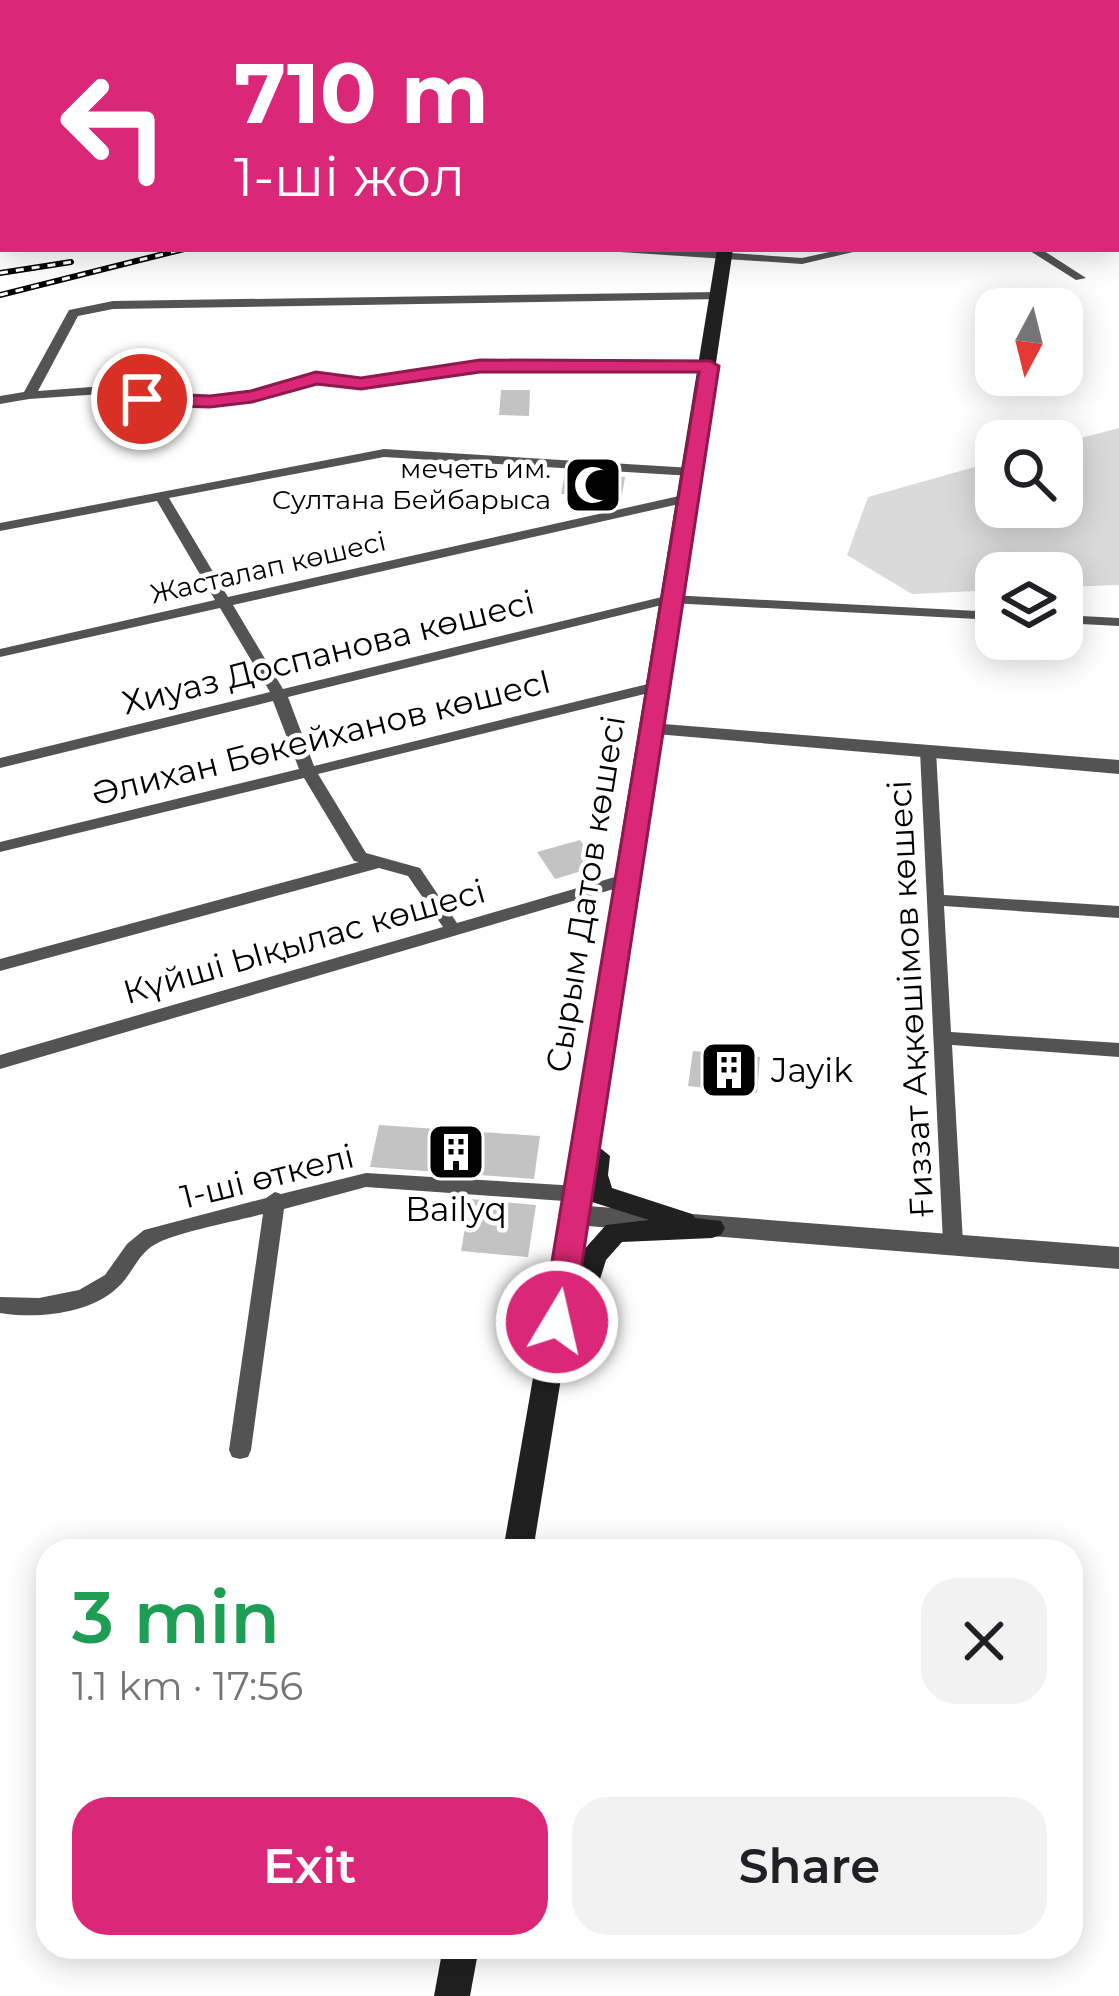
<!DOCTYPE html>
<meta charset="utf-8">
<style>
body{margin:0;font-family:Montserrat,sans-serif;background:#f2f2f2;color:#202124;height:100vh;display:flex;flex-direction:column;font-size:45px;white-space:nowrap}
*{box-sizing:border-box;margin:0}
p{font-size:39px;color:#757577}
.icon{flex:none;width:66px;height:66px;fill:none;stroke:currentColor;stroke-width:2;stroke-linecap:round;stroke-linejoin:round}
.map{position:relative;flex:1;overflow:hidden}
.details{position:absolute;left:36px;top:1539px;width:1047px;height:420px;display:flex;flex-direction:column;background:#fff;border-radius:36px;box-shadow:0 6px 30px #0003}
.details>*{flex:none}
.banner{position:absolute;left:0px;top:0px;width:1119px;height:252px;box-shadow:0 6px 30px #0003;background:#db2777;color:#fff;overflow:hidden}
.needle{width:78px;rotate:187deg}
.fabs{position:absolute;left:975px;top:288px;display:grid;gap:24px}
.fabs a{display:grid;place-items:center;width:108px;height:108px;border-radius:24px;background:#fff;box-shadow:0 6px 30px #0003;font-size:60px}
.pin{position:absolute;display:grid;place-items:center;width:102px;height:102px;color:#fff;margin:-51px;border:6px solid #fff;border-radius:50%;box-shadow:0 3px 12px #0007}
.me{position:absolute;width:132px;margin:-66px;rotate:9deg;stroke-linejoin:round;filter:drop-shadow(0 0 9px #0008)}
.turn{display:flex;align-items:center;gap:42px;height:252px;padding:0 36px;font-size:54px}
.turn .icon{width:156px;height:156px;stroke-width:2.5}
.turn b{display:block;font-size:84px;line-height:102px}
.round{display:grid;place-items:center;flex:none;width:126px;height:126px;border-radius:36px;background:#f2f2f2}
.summary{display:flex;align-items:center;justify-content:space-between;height:204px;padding:0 36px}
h1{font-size:72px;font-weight:600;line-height:90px;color:#1e9e55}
.action{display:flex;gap:24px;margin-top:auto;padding:24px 36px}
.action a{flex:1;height:138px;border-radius:36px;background:#db2777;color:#fff;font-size:48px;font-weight:600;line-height:138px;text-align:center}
.action a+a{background:#f2f2f2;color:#202124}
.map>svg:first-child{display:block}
.green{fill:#dadada}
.building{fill:#c3c3c3}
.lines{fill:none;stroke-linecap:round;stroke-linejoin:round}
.minor{fill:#535353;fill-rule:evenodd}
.tertiary{fill:#535353;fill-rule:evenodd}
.secondary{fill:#202020;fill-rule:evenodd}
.rail-casing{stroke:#000;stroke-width:6}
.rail{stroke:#fff;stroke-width:3;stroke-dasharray:8;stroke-linecap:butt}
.route{fill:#db2777;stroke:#8e194d;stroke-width:3}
.labels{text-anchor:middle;stroke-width:9;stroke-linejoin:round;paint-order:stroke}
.far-poi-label{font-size:27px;fill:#000;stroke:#fff;text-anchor:end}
.far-street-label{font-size:27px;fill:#000;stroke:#fff}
.street-label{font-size:33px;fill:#000;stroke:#fff}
.poi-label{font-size:33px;fill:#000;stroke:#fff;text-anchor:start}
</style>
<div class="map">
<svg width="1119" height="1996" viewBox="0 0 1119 1996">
<rect width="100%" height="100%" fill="#fff"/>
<!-- green -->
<polygon class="green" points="1119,428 1119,585 1062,587 1062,573 996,573 996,590 912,594 847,555 868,497 996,461 996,507 1062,507 1062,443"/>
<!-- building -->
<g class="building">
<polygon points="501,390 530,390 529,416 499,415"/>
<polygon points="565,473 625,477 622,495 561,494"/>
<polygon points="580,840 598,866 555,879 537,852"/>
<polygon points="693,1051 760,1057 757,1093 688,1086"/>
<polygon points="379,1125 540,1136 534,1179 370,1167"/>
<polygon points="470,1199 536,1205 528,1257 461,1251"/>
</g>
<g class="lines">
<!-- minor -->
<g class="minor">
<polygon points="467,0 486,0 480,3 461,3"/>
<polygon points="3,100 3,106 0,107 0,101"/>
<polygon points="1119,142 1119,148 1116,149 1116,143"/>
<rect x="1116" y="192" width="3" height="7"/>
<polygon points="614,249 672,249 802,258 843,249 866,249 802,264 620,252"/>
<polygon points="1027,249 1041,249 1086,278 1076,280"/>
<polygon points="717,292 721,293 721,299 113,309 78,316 38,391 118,385 144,395 210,397 251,392 316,374 361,379 480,362 710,362 716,366 710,370 480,370 361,387 316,382 252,400 210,405 142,403 116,393 29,399 0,404 0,396 24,392 69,310 113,301"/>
<polygon points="384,449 692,468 699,472 692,476 384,457 169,498 228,597 688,494 695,498 688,502 233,605 283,689 670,595 996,612 996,620 670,603 288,697 314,766 656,682 661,684 661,690 318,774 366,853 420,868 457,923 625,874 633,880 631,884 0,1069 0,1055 443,927 408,876 379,868 0,971 0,959 359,862 354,861 304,778 0,852 0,842 299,769 273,701 0,768 0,758 270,692 220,608 0,657 0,649 215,600 157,501 0,531 0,523"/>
<polygon points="1062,615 1119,618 1119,626 1062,623"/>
<polygon points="928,746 936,751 944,895 1119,906 1119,918 944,906 951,1032 1119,1043 1119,1057 952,1045 963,1243 960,1249 953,1251 946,1249 943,1243 920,751"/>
<path d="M366,1173L578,1186L585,1189L588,1194L585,1199L578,1202L366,1187L284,1209L251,1450L248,1457L240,1459L232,1457L229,1450L263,1214C237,1221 173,1233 154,1245C137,1255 132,1275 117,1288C90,1314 36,1319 0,1313V1297L39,1298L79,1290L105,1275L127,1244L144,1230L266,1198L275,1192L281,1194Z"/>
</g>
<!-- tertiary -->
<g class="tertiary">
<polygon points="651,723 1119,760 1119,774 644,733 641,729 644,725"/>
<polygon points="575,1205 1119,1247 1119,1269 575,1225 566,1222 562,1215 566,1208"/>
</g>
<!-- secondary -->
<g class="secondary">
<polygon points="815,0 831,0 833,3 817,3"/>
<polygon points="1119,80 1119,88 1116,89 1116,81"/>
<path d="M717,249H733L599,1147L610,1156L608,1175L612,1188L692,1214L695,1218L721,1221L725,1228L721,1235L712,1238L622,1242L606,1260L587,1321L569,1329L533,1551H503L600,991L614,880ZM590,1199L592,1202L649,1220L606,1225L581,1253Z"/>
<polygon points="443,1947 479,1947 470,1996 434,1996"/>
</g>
<defs>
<g id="rail">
<polyline points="886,0 898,3"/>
<polyline points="0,273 71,262"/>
<polyline points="0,295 184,249"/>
</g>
</defs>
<!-- rail casing -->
<use href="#rail" class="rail-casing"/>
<!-- rail -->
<use href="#rail" class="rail"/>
</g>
<!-- route -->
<polygon class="route" points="480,360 710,361 719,366 573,1322 557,1335 542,1322 699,372 480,372 361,389 317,384 252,402 210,407 142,405 133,399 142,393 210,396 251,391 316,372 361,378"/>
<!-- icons -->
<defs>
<symbol id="mosque-square" viewBox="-11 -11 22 22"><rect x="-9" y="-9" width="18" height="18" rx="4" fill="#000" stroke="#fff"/><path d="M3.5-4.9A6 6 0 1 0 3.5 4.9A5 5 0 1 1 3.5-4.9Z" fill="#fff"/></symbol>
<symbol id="building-square" viewBox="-11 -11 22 22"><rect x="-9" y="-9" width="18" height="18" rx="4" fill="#000" stroke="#fff"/><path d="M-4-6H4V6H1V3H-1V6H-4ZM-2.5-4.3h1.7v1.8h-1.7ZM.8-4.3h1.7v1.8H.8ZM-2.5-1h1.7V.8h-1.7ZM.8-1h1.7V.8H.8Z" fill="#fff"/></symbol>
</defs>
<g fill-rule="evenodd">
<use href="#mosque-square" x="560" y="452" width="66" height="66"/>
<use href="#building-square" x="696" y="1037" width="66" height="66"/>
<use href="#building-square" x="423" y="1119" width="66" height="66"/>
</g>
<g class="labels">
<!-- far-poi labels -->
<g class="far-poi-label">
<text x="551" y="478">мечеть им.<tspan x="551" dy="31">Султана Бейбарыса</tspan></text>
</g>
<!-- far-street labels -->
<g class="far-street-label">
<text transform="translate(268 568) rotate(-13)" y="9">Жасталап көшесі</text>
</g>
<!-- street labels -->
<g class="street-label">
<text transform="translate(328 652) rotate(-14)" y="12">Хиуаз Доспанова көшесі</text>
<text transform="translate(321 737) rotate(-14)" y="12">Әлихан Бөкейханов көшесI</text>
<text transform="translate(585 894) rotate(-81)" y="12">Сырым Датов көшесі</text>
<text transform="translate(304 941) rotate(-16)" y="12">Күйші Ықылас көшесі</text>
<text transform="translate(910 999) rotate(-93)" y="12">Ғиззат Ақкөшімов көшесi</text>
<text transform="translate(267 1176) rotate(-14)" y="12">1-ші өткелі</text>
</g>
<!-- poi labels -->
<g class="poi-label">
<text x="771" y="1082">Jayik</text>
<text x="456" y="1221" text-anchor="middle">Bailyq</text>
</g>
</g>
</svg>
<div class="fabs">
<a><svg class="needle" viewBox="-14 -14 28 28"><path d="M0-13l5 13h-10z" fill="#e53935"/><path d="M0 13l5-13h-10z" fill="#757577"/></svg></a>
<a><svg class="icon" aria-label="search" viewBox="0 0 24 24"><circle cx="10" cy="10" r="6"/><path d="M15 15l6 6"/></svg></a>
<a><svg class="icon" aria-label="layers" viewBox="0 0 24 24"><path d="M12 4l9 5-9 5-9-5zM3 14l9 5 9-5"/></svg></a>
</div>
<div class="pin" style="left:142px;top:399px;background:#d93025"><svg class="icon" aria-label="arrive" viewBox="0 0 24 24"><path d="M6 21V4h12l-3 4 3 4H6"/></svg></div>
<svg class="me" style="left:557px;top:1322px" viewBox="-20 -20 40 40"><circle r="17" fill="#db2777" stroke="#fff" stroke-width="3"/><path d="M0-11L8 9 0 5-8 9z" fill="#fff"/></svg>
<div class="banner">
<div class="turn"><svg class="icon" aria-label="left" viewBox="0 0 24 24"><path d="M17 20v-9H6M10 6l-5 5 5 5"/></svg><div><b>710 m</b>1-ші жол</div></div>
</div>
<section class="details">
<div class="summary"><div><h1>3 min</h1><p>1.1 km · 17:56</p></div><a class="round"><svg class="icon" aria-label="close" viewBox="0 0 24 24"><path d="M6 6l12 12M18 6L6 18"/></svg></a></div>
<div class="action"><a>Exit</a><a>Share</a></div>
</section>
</div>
